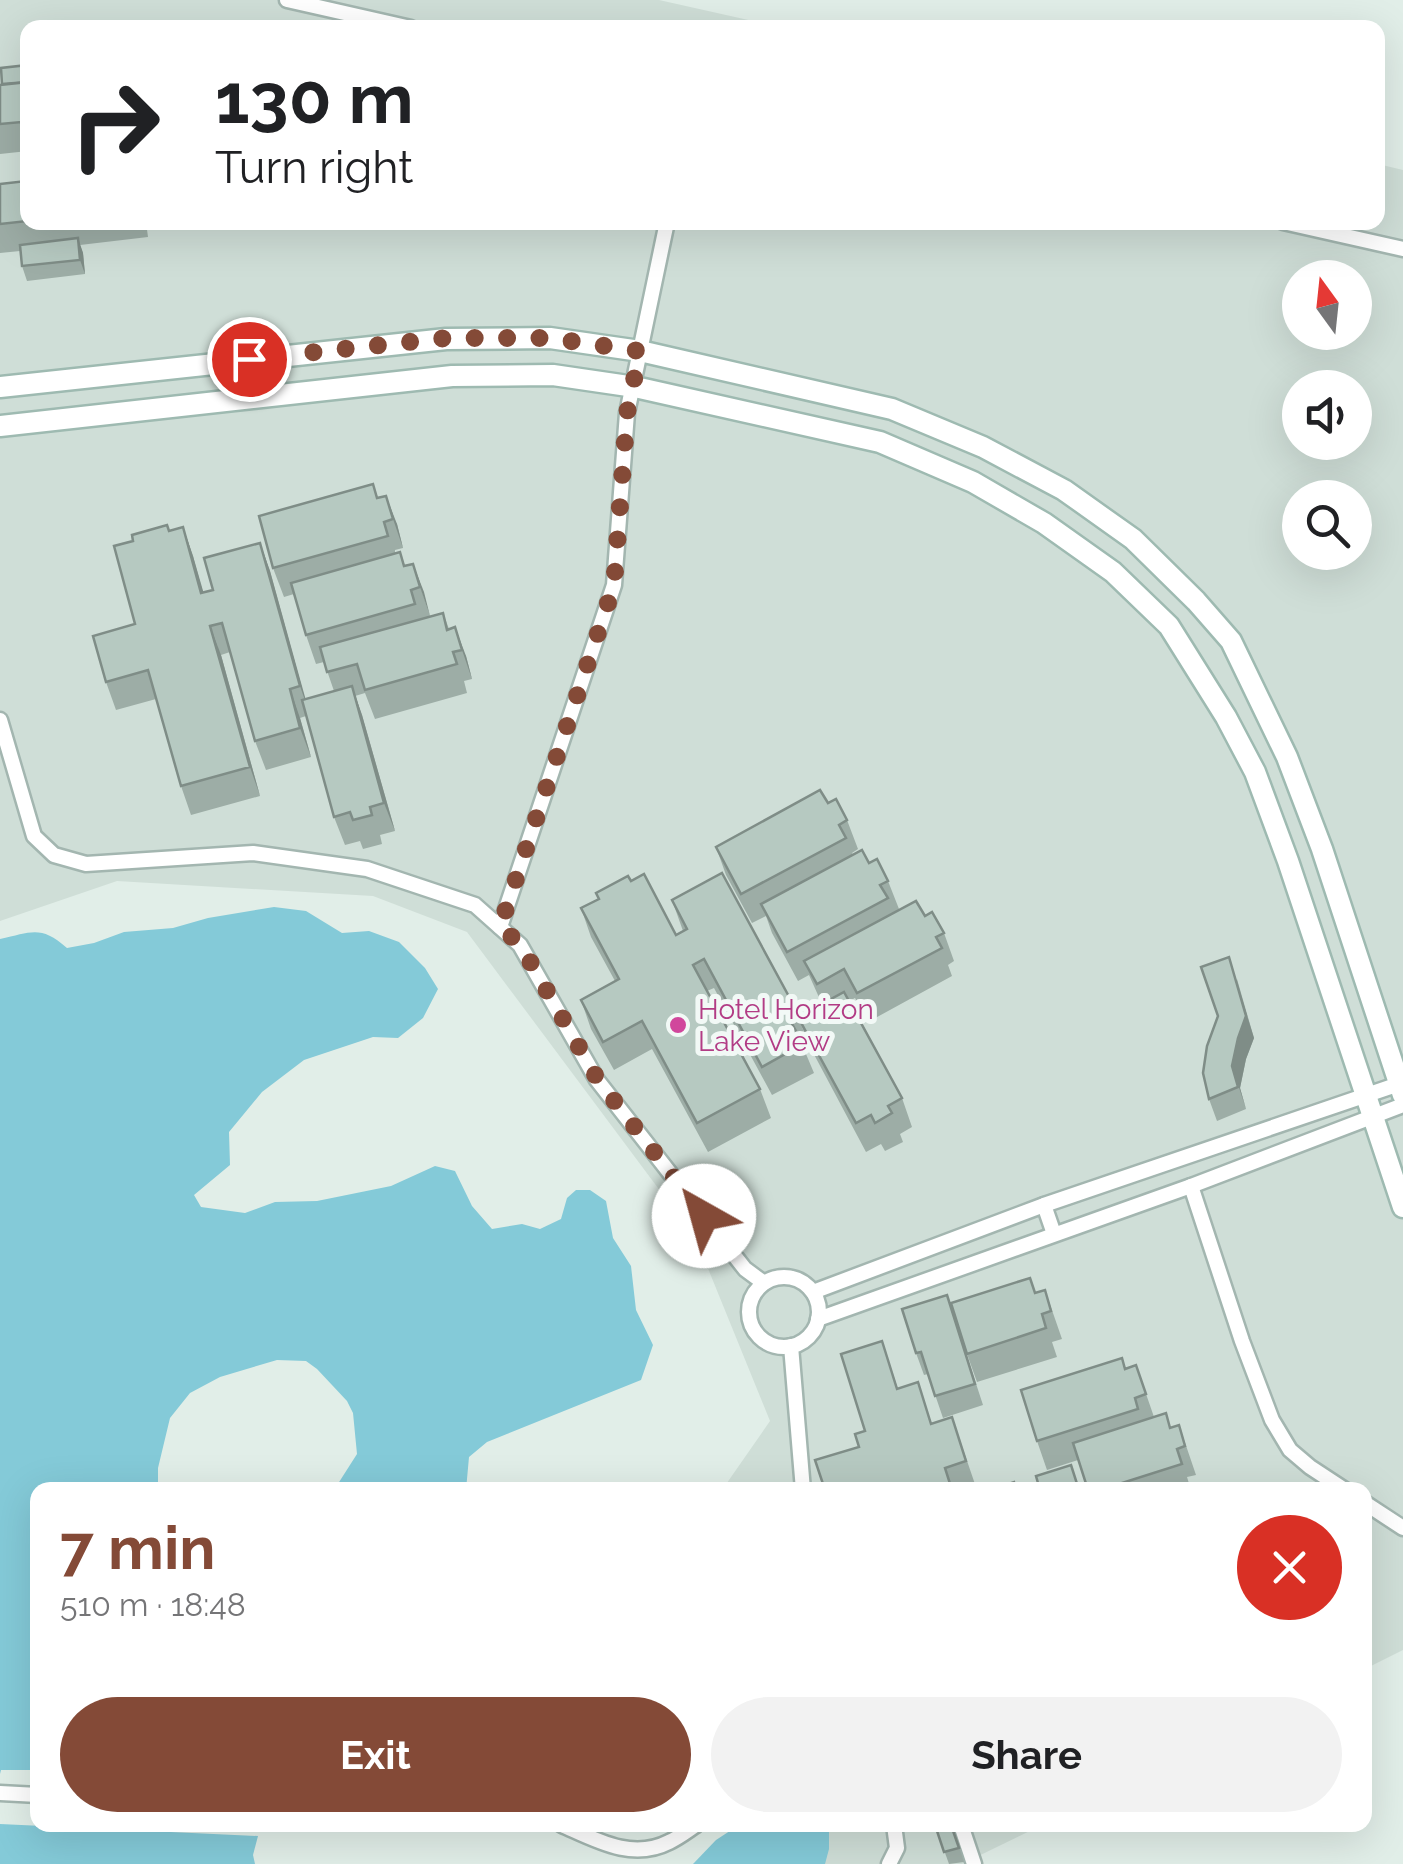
<!DOCTYPE html>
<meta charset="utf-8">
<style>
body{margin:0;font-family:Raleway,sans-serif;background:#f2f2f2;color:#202124;height:100vh;display:flex;flex-direction:column;font-size:38px;white-space:nowrap}
*{box-sizing:border-box;margin:0}
p{font-size:32px;color:#757577}
.icon{flex:none;width:55px;height:55px;fill:none;stroke:currentColor;stroke-width:2;stroke-linecap:round;stroke-linejoin:round}
.map{position:relative;flex:1;overflow:hidden}
.details{position:absolute;left:30px;top:1482px;width:1342px;height:350px;display:flex;flex-direction:column;background:#fff;border-radius:20px;box-shadow:0 10px 40px #0002}
.details>*{flex:none}
.hud{position:absolute;left:20px;top:20px;width:1365px;height:210px;border-radius:20px;box-shadow:0 10px 40px #0002;background:#fff;color:#202124;overflow:hidden}
.needle{width:65px;rotate:345deg}
.fabs{position:absolute;left:1282px;top:260px;display:grid;gap:20px}
.fabs a{display:grid;place-items:center;width:90px;height:90px;border-radius:50%;background:#fff;box-shadow:0 10px 40px #0002;font-size:50px}
.pin{position:absolute;display:grid;place-items:center;width:85px;height:85px;color:#fff;margin:-42px;border:5px solid #fff;border-radius:50%;box-shadow:0 2px 10px #0007}
.me{position:absolute;width:110px;margin:-55px;rotate:322deg;stroke-linejoin:round;filter:drop-shadow(0 0 8px #0008)}
.turn{display:flex;align-items:center;gap:35px;height:210px;padding:0 30px;font-size:45px}
.turn .icon{width:130px;height:130px;stroke-width:2.5}
.turn b{display:block;font-size:70px;line-height:85px}
.round{display:grid;place-items:center;flex:none;width:105px;height:105px;border-radius:52px;background:#f2f2f2}
.headline{display:flex;align-items:center;justify-content:space-between;height:170px;padding:0 30px}
h1{font-size:60px;font-weight:700;line-height:75px;color:#844a37}
.primary-button{display:flex;gap:20px;margin-top:auto;padding:20px 30px}
.primary-button a{flex:1;height:115px;border-radius:60px;background:#844a37;color:#fff;font-size:40px;font-weight:700;line-height:115px;text-align:center}
.primary-button a+a{background:#f2f2f2;color:#202124}
.map>svg:first-child{display:block}
.built{fill:#cfded7;fill-rule:evenodd}
.water{fill:#84cad8}
.lines{fill:none;stroke-linecap:round;stroke-linejoin:round}
.minor-casing{stroke:#a3b6b0;stroke-width:19}
.secondary-casing{stroke:#9ebab1;stroke-width:25}
.minor{stroke:#fff;stroke-width:14}
.secondary{stroke:#fff;stroke-width:20}
.wall{fill:#9dada6}
.shaded-wall{fill:#7f8d87}
.building{fill:#b6c9c1;stroke:#7f8d87;stroke-width:2.5}
.route{stroke:#844a37;stroke-width:18;stroke-dasharray:0 32.4}
.hotel-dot{fill:#d1479c;stroke:#f2f9f6;stroke-width:4}
.labels{text-anchor:middle;stroke-width:10;stroke-linejoin:round;paint-order:stroke}
.hotel-label{font-size:28px;fill:#b23c85;stroke:#f2f9f6;text-anchor:start}
</style>
<div class="map">
<svg width="1403" height="1864" viewBox="0 0 1403 1864">
<rect width="100%" height="100%" fill="#e1eee8"/>
<!-- built -->
<g class="built">
<path d="M0,0H659L780,27L28,28V222H1378V164L1403,170V1650L1365,1669V1490H722L770,1421L696,1239L467,932L373,896L117,881L0,921ZM1300,278H1355V332H1300ZM1300,388H1355V442H1300ZM1300,498H1355V552H1300Z"/>
<polygon points="776,1825 1042,1825 962,1864 802,1864"/>
</g>
<!-- water -->
<g class="water">
<path d="M274,907L306,911L342,933L369,931L399,942L425,968L438,989L423,1018L398,1038L373,1037L304,1060L262,1092L229,1132L230,1165L194,1195L201,1207L245,1213L275,1202L317,1201L391,1186L435,1166L455,1171L472,1206L492,1229L522,1224L540,1229L561,1219L567,1198L576,1190H590L606,1201L613,1238L631,1266L636,1310L653,1345L641,1380L487,1442L469,1457L466,1490H334L357,1454L353,1413L347,1401L317,1369L306,1361L277,1360L220,1377L190,1393L170,1418L158,1468V1490H38L37,1770H1L0,1774V939C32,932 41,925 67,948L94,943L124,932L173,928L208,918Z"/>
<polygon points="0,1824 258,1836 253,1855 255,1864 0,1864"/>
<polygon points="739,1825 829,1825 829,1849 825,1864 693,1864 716,1840"/>
</g>
<g class="lines">
<defs>
<g id="minor">
<polyline points="287,0 411,28"/>
<polyline points="1283,222 1403,249"/>
<polyline points="0,720 34,836 54,855 86,864 253,853 367,869 475,905 520,945 597,1080 745,1269 764,1283"/>
<polyline points="500,927 614,585 627,413 667,222"/>
<polyline points="1191,1186 1242,1341 1272,1420 1290,1450 1310,1467 1345,1490"/>
<polyline points="1044,1205 1054,1234"/>
<circle cx="784" cy="1312" r="35"/>
<polyline points="813,1292 1044,1205 1399,1084"/>
<polyline points="818,1319 1191,1186 1403,1105"/>
<polyline points="791,1346 803,1490"/>
<polyline points="1365,1503 1403,1528"/>
<polyline points="0,1793 38,1795"/>
<path d="M562,1825C596,1840 632,1861 669,1842C678,1838 687,1831 696,1825"/>
<polyline points="961,1825 974,1864"/>
<polyline points="889,1864 897,1848 894,1825"/>
</g>
<g id="secondary">
<polyline points="0,387 446,339 550,338 640,351 892,409 983,447 1064,490 1133,539 1196,601 1231,641 1287,757 1322,849 1403,1095"/>
<polyline points="0,426 452,376 553,375 635,387 880,442 973,482 1044,523 1113,572 1169,626 1226,717 1255,772 1288,861 1403,1207"/>
</g>
</defs>
<!-- minor casing -->
<use href="#minor" class="minor-casing"/>
<!-- secondary casing -->
<use href="#secondary" class="secondary-casing"/>
<!-- minor -->
<use href="#minor" class="minor"/>
<!-- secondary -->
<use href="#secondary" class="secondary"/>
</g>
<!-- wall -->
<g class="wall">
<polygon points="28,65 28,151 0,154 0,85"/>
<polygon points="28,172 28,222 146,222 148,237 80,245 83,253 85,274 27,281 22,266 20,251 0,253 0,184 27,181"/>
<polygon points="187,222 241,223 189,229"/>
<polygon points="373,484 378,498 397,524 403,548 395,550 395,553 400,552 405,566 413,564 430,616 443,613 449,629 466,656 472,679 464,681 467,693 375,719 365,693 355,696 362,715 395,831 380,835 382,844 363,849 360,841 345,845 334,817 306,716 300,718 311,757 266,770 255,741 230,652 221,655 260,796 191,815 181,786 156,699 116,710 106,682 135,624 169,531 183,527 193,556 203,593 213,590 260,543 270,571 305,699 334,691 324,662 316,664 306,635 294,594 284,597 273,568"/>
<polygon points="828,803 847,820 858,849 852,853 853,855 869,863 888,881 899,909 893,913 925,916 944,933 954,961 948,965 952,976 868,1022 855,998 849,1001 902,1098 912,1127 900,1134 903,1142 885,1151 881,1144 866,1152 809,1045 798,1017 822,1004 809,975 798,981 772,933 766,916 752,923 726,875 716,847"/>
<polygon points="631,881 676,935 683,931 672,900 793,1004 804,1032 798,1035 814,1073 772,1095 714,988 707,991 760,1089 771,1118 708,1152 652,1049 614,1070 591,1029 581,1000 615,981 591,937 581,908 598,899 596,893"/>
<polygon points="1237,979 1254,1038 1246,1059 1240,1088 1246,1109 1217,1121 1209,1099"/>
<polygon points="1045,1290 1062,1339 1052,1342 1057,1357 977,1382 967,1354"/>
<polygon points="947,1295 983,1405 943,1418 928,1374 924,1375 916,1353"/>
<polygon points="882,1341 898,1389 932,1423 952,1417 977,1490 825,1490 859,1447 865,1431"/>
<polygon points="1136,1365 1154,1417 1171,1428 1179,1425 1196,1475 1187,1477 1191,1490 1088,1490 1078,1460 1047,1470 1037,1441 1126,1369"/>
<polygon points="935,1825 952,1825 964,1862 949,1864"/>
</g>
<!-- shaded-wall -->
<g class="shaded-wall">
<polygon points="78,238 83,253 85,274 80,260"/>
<polygon points="386,496 397,524 403,548 393,519"/>
<polygon points="183,527 193,556 212,622 201,593"/>
<polygon points="260,543 270,571 310,715 300,686"/>
<polygon points="413,564 424,592 430,616 420,587"/>
<polygon points="210,626 221,655 260,796 250,767"/>
<polygon points="455,627 466,656 472,679 462,650"/>
<polygon points="352,686 362,715 395,831 384,803"/>
<polygon points="290,689 300,718 311,757 300,728"/>
<polygon points="1229,957 1254,1038 1246,1059 1240,1088 1246,1109 1232,1066"/>
</g>
<!-- building -->
<g class="building">
<polygon points="28,65 28,82 2,84 1,68"/>
<polygon points="28,82 28,130 22,131 21,122 0,124 0,85"/>
<polygon points="26,172 28,172 28,221 0,224 0,184 27,181"/>
<polygon points="78,238 80,260 22,266 20,245"/>
<polygon points="373,484 377,498 386,496 393,519 384,522 388,536 273,568 259,516"/>
<polygon points="167,525 169,531 183,527 201,593 213,590 204,558 260,543 300,686 290,689 300,728 255,741 222,623 210,626 250,767 181,786 148,670 106,682 93,636 135,624 114,546 133,541 132,535"/>
<polygon points="400,552 404,566 413,564 420,587 411,590 415,604 306,635 291,583"/>
<polygon points="443,613 447,630 455,627 462,650 453,652 457,664 365,690 357,664 327,672 320,647"/>
<polygon points="352,686 384,803 370,807 372,815 353,820 350,812 334,817 302,700"/>
<polygon points="820,790 828,803 836,799 847,820 839,825 846,838 741,894 716,847"/>
<polygon points="862,850 869,863 877,859 888,881 880,885 888,898 787,952 761,904"/>
<polygon points="722,873 793,1004 784,1009 803,1044 762,1067 704,959 693,965 760,1089 697,1123 642,1021 603,1042 581,1000 619,979 581,908 599,899 596,893 628,876 631,881 644,874 676,935 687,929 672,900"/>
<polygon points="916,901 925,916 932,912 944,933 936,937 942,948 857,993 844,969 817,984 804,961"/>
<polygon points="1229,957 1246,1016 1238,1038 1232,1066 1238,1087 1209,1099 1203,1073 1207,1046 1218,1016 1201,967"/>
<polygon points="844,992 902,1098 888,1106 892,1113 875,1123 871,1115 856,1123 798,1017"/>
<polygon points="1030,1278 1035,1293 1045,1290 1051,1311 1042,1314 1046,1328 967,1354 951,1303"/>
<polygon points="947,1295 975,1384 935,1396 921,1352 916,1353 902,1309"/>
<polygon points="882,1341 897,1389 918,1382 931,1424 952,1417 966,1461 945,1468 952,1490 825,1490 815,1460 859,1447 855,1434 865,1431 841,1354"/>
<polygon points="1122,1358 1125,1369 1136,1365 1146,1394 1135,1398 1138,1409 1037,1441 1021,1390"/>
<polygon points="1166,1413 1170,1428 1179,1425 1185,1446 1177,1449 1182,1464 1100,1490 1088,1490 1073,1443"/>
<polygon points="1071,1465 1079,1490 1040,1490 1036,1476"/>
<polygon points="1014,1482 1016,1490 990,1490"/>
<polygon points="935,1825 951,1825 959,1848 944,1852"/>
</g>
<g class="lines">
<!-- route -->
<polyline class="route" points="249,359 446,338 550,338 640,351 627,413 614,585 500,927 520,944 598,1080 704,1216"/>
</g>
<!-- markers -->
<circle class="hotel-dot" cx="678" cy="1025" r="10"/>
<g class="labels">
<!-- hotel labels -->
<g class="hotel-label">
<text x="698" y="1019">Hotel Horizon<tspan x="698" dy="32">Lake View</tspan></text>
</g>
</g>
</svg>
<div class="fabs">
<a><svg class="needle" viewBox="-14 -14 28 28"><path d="M0-13l5 13h-10z" fill="#e53935"/><path d="M0 13l5-13h-10z" fill="#757577"/></svg></a>
<a><svg class="icon" aria-label="sound" viewBox="0 0 24 24"><path d="M4 9h4l5-4v14l-5-4H4zM17 9q2 3 0 6"/></svg></a>
<a><svg class="icon" aria-label="search" viewBox="0 0 24 24"><circle cx="10" cy="10" r="6"/><path d="M15 15l6 6"/></svg></a>
</div>
<div class="pin" style="left:249px;top:359px;background:#d93025"><svg class="icon" aria-label="arrive" viewBox="0 0 24 24"><path d="M6 21V4h12l-3 4 3 4H6"/></svg></div>
<svg class="me" style="left:704px;top:1216px" viewBox="-20 -20 40 40"><circle r="19" fill="#fff"/><path d="M0-13L10 11 0 6-10 11z" fill="#844a37"/></svg>
<div class="hud">
<div class="turn"><svg class="icon" aria-label="right" viewBox="0 0 24 24"><path d="M7 20v-9h11M14 6l5 5-5 5"/></svg><div><b>130 m</b>Turn right</div></div>
</div>
<section class="details">
<div class="headline"><div><h1>7 min</h1><p>510 m · 18:48</p></div><a class="round" style="background:#d93025;color:#fff"><svg class="icon" aria-label="close" viewBox="0 0 24 24"><path d="M6 6l12 12M18 6L6 18"/></svg></a></div>
<div class="primary-button"><a>Exit</a><a>Share</a></div>
</section>
</div>
